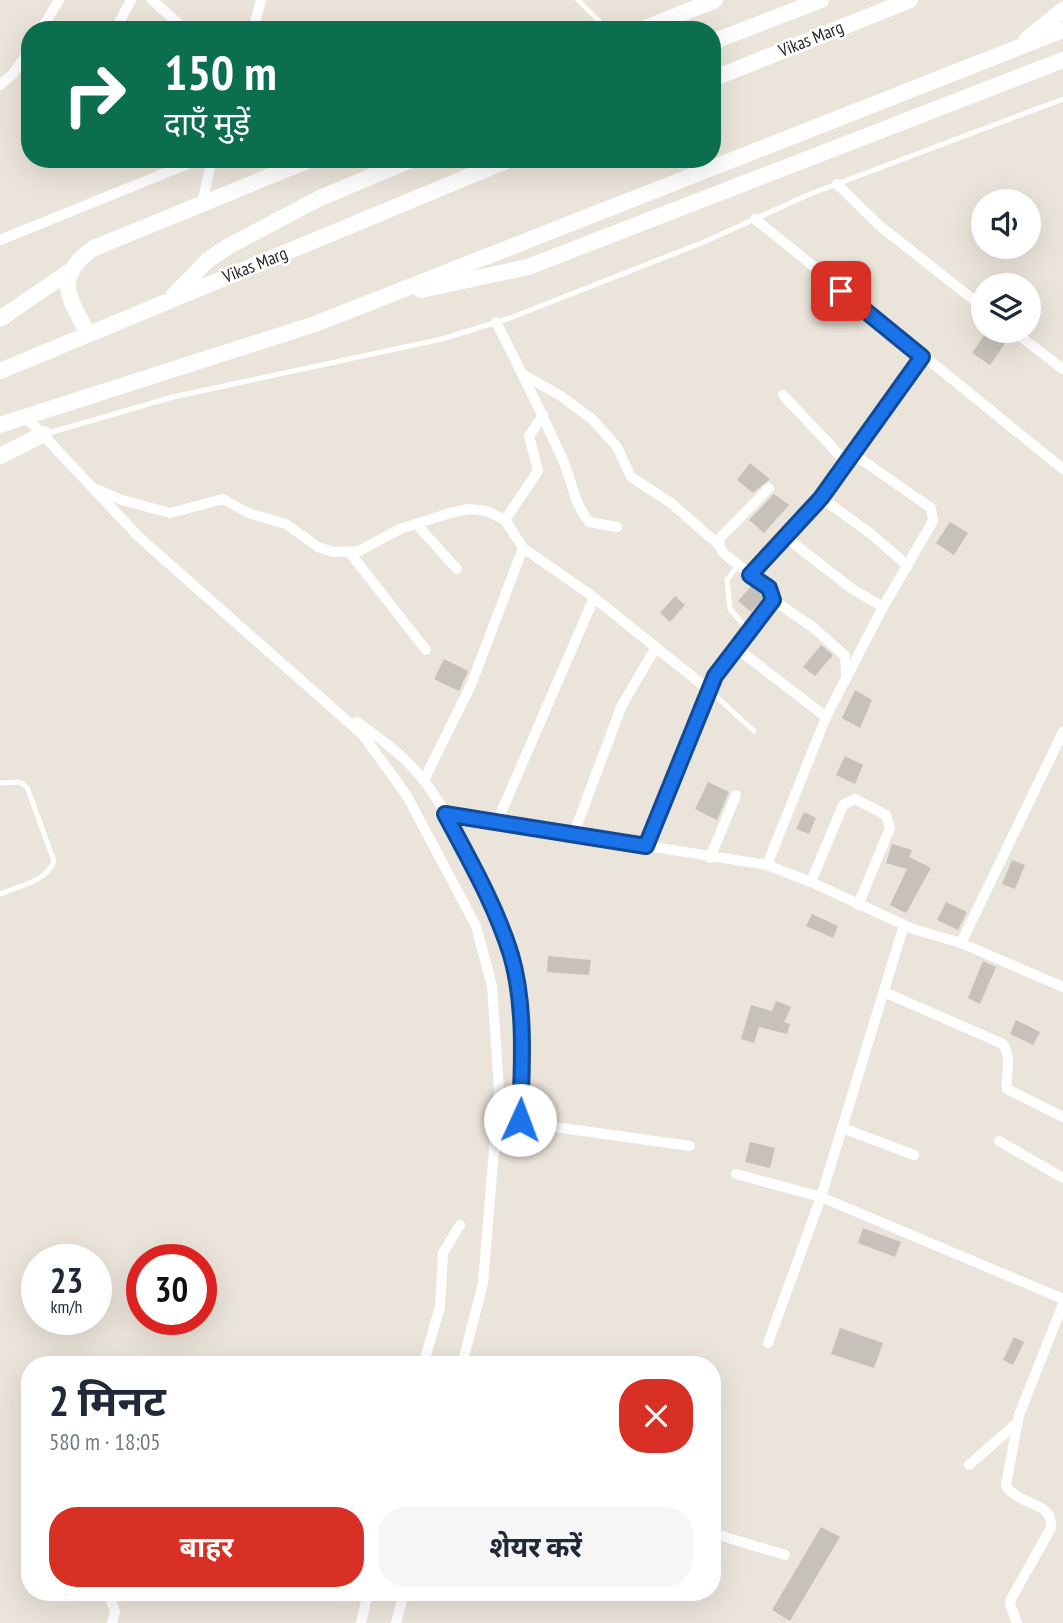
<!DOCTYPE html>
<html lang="hi">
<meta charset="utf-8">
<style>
body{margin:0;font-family:"PT Sans Narrow","Noto Sans Devanagari",sans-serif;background:#f6f6f7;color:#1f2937;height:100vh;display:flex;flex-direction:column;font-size:26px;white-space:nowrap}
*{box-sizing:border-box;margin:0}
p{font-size:23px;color:#747a83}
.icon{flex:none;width:38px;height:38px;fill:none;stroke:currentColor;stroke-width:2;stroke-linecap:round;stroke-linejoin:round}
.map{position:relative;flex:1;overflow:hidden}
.drawer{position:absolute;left:21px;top:1356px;width:700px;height:245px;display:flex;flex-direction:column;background:#fff;border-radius:28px;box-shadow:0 7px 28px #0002}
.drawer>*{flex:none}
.hud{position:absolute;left:21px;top:21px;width:700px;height:147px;border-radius:28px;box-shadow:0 7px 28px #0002;background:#0b6e4f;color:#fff;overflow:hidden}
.fabs{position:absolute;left:971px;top:189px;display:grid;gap:14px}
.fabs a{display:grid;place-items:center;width:70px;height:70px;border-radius:50%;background:#fff;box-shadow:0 7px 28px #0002;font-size:35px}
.speed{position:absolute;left:21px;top:1244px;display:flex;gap:14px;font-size:35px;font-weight:700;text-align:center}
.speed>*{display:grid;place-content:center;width:91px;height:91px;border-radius:50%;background:#fff;box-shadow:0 7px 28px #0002;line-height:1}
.speed small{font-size:18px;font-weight:400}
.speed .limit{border:10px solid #d22;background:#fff;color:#111}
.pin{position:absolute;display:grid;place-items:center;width:60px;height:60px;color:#fff;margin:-30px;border-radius:14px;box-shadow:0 4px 10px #0006}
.me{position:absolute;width:77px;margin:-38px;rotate:2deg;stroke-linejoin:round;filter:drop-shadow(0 0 5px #0008)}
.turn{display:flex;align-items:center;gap:24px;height:147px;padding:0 28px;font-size:32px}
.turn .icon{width:91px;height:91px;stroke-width:2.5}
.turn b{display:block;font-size:49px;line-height:60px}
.round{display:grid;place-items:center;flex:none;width:74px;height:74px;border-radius:28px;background:#f6f6f7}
.overview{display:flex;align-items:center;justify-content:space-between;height:119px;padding:0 28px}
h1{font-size:42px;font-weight:700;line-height:52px}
.button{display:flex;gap:14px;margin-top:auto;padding:14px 28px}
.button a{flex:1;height:80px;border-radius:28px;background:#d93025;color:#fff;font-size:28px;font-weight:700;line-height:80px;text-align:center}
.button a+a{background:#f6f6f7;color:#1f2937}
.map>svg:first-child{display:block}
.building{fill:#c6c1ba}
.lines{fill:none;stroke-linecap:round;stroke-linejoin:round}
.lane{stroke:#fff;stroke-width:5}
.street{stroke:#fff;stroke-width:10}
.secondary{stroke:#fff;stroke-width:16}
.route-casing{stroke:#114b97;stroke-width:18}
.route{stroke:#1a73e8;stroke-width:12}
.labels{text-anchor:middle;stroke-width:5;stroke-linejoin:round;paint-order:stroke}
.street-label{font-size:18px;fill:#282828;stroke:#fff}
</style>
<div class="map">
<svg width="1063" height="1623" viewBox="0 0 1063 1623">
<rect width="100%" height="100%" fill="#ebe4da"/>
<!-- building -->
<g class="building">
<polygon points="987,331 1006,342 990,365 972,353"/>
<polygon points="750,463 770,479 753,493 737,480"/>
<polygon points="774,494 789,505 764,533 749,520"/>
<polygon points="950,522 968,533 954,555 936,543"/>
<polygon points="752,585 764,597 751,612 738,601"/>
<polygon points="675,596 685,605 670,622 660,613"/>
<polygon points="821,645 833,655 815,676 803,667"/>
<polygon points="444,659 468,671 459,691 434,679"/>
<polygon points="855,690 872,700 860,728 842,718"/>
<polygon points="845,756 863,765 855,784 836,775"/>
<polygon points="708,782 729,792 717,820 695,809"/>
<polygon points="804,812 816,818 809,834 796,829"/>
<polygon points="892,844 912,850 909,857 931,868 906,913 890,905 907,869 886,863"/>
<polygon points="1012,860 1025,865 1015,889 1002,884"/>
<polygon points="946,902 967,912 958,930 937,920"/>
<polygon points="812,914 838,926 833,938 806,926"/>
<polygon points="548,956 591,960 589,975 547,972"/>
<polygon points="983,961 996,967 980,1004 968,998"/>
<polygon points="776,1001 791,1007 784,1022 790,1024 787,1034 759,1027 754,1043 741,1039 751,1005 772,1011"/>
<polygon points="1016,1020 1040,1032 1033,1045 1010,1034"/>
<polygon points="750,1142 775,1148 770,1168 745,1162"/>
<polygon points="863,1228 901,1242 895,1257 858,1243"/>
<polygon points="840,1328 883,1343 874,1368 831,1354"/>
<polygon points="1014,1337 1024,1342 1013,1365 1003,1360"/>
<polygon points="821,1527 840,1537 790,1621 772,1610"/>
</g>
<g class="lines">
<!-- lane -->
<g class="lane">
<polyline points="578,0 608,30"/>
<polyline points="45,434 173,397 442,339 510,318 704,242 810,194 1063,99"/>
<polyline points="738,565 727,580 730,609 748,630"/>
<polyline points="709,690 754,731"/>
<path d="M0,783L19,782L27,787L54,861C48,881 17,887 0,894"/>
</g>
<!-- street -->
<g class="street">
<polyline points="152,0 186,30"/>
<polyline points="41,30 59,0"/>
<polyline points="115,30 131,0"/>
<polyline points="253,30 261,0"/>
<polyline points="0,85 13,74 30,49"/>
<polyline points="837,184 880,226 984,308"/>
<polyline points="202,203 212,159"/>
<polyline points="755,219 1063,469"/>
<polyline points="0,240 200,159"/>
<path d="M496,322C519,367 541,412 562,458C572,480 573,502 589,522L617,527"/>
<polyline points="1013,331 1063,369"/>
<polyline points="522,374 561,396 593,420 617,447 631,477 671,503 719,545"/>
<polyline points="783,395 846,462"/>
<polyline points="24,415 140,538 363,735 407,796 476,926 492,986 499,1089 483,1283 462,1365"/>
<polyline points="99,490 119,499 170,513 223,499 248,513 286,524 318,547 333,552 359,551 400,529 450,513 469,509 487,511 505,520 523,548 588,593 709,690"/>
<polyline points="821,498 870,533 908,566"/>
<polyline points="505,520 538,471 529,436 543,415"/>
<polyline points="416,524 457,569"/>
<polyline points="784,536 851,588 883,607"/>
<polyline points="350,553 426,650"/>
<polyline points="750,575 821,498 922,357"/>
<polyline points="773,600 814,628 845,656 846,673"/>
<polyline points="735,647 826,717"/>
<path d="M357,722C381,739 407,758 425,782C457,824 508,930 516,981C524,1026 522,1075 520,1120"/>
<polyline points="424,780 471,685 523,548"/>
<polyline points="445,814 767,865 811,882 913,929 961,943 1063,987"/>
<polyline points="496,824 594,598"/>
<polyline points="574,833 622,705 656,647"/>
<polyline points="646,846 715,676 773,600 769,588 723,553 719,545 720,538 769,488"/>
<polyline points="710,858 736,795"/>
<polyline points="767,865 826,717 883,607 933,521 931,508 852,453"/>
<polyline points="811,882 843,805 855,799 886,815 890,828 858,905"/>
<polyline points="961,943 1063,732"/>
<path d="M884,992L1003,1044C1013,1060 1005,1072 1007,1089L1063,1117"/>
<polyline points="498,1119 690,1146"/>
<polyline points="842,1128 914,1155"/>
<polyline points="999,1141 1063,1178"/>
<polyline points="736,1174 821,1197 1063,1299"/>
<polyline points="768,1343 821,1197 904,925"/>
<polyline points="423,1365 440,1307 443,1253 460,1225"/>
<polyline points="969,1465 1017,1423"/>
<polyline points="712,1533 785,1555"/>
<polyline points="108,1592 115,1612 112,1623"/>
<polyline points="361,1623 368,1592"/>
<polyline points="396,1623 404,1592"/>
<path d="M1017,1623L1010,1604L1011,1599L1051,1528C1053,1499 1017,1507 1006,1485L1019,1415L1063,1304"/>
</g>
<!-- secondary -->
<g class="secondary">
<polyline points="641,30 715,0"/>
<polyline points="1027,39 1063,10"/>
<polyline points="712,42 821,0"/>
<polyline points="712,79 910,0"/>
<polyline points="421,290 528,267 1063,60"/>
<polyline points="174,295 208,260 229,246 320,198 413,159"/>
<polyline points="0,319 70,271"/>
<path d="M88,333C68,297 53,276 94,248L312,159"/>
<polyline points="0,371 511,159"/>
<polyline points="0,425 315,324 1063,30"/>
<polyline points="0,456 44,434"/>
</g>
</g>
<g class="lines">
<defs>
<path id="route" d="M520,1120C522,1067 526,1006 511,955C496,906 469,859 445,814L646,846L715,676L773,600L769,588L750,575L821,498L922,357L841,291"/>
</defs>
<!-- route casing -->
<use href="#route" class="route-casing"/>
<!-- route -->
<use href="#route" class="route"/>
</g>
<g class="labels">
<!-- street labels -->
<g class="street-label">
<text transform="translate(811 39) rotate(-22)" y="6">Vikas Marg</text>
<text transform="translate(255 265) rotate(-22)" y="6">Vikas Marg</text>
</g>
</g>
</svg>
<div class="fabs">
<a><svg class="icon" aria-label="sound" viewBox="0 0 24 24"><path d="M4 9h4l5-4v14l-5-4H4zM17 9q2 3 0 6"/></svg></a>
<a><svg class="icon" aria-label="layers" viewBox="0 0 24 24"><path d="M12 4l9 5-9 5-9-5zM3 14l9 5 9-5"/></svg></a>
</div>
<div class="speed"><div>23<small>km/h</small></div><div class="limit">30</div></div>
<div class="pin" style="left:841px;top:291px;background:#d93025"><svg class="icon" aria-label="arrive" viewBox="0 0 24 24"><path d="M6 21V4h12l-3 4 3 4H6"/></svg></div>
<svg class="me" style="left:520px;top:1120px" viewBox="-20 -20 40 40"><circle r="19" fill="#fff"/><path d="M0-13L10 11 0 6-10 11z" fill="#1a73e8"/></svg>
<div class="hud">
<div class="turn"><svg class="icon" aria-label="right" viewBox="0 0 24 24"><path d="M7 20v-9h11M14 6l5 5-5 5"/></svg><div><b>150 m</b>दाएँ मुड़ें</div></div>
</div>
<section class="drawer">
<div class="overview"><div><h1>2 मिनट</h1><p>580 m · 18:05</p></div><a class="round" style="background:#d93025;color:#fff"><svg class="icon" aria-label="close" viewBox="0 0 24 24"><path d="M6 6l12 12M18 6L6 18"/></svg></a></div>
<div class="button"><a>बाहर</a><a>शेयर करें</a></div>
</section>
</div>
